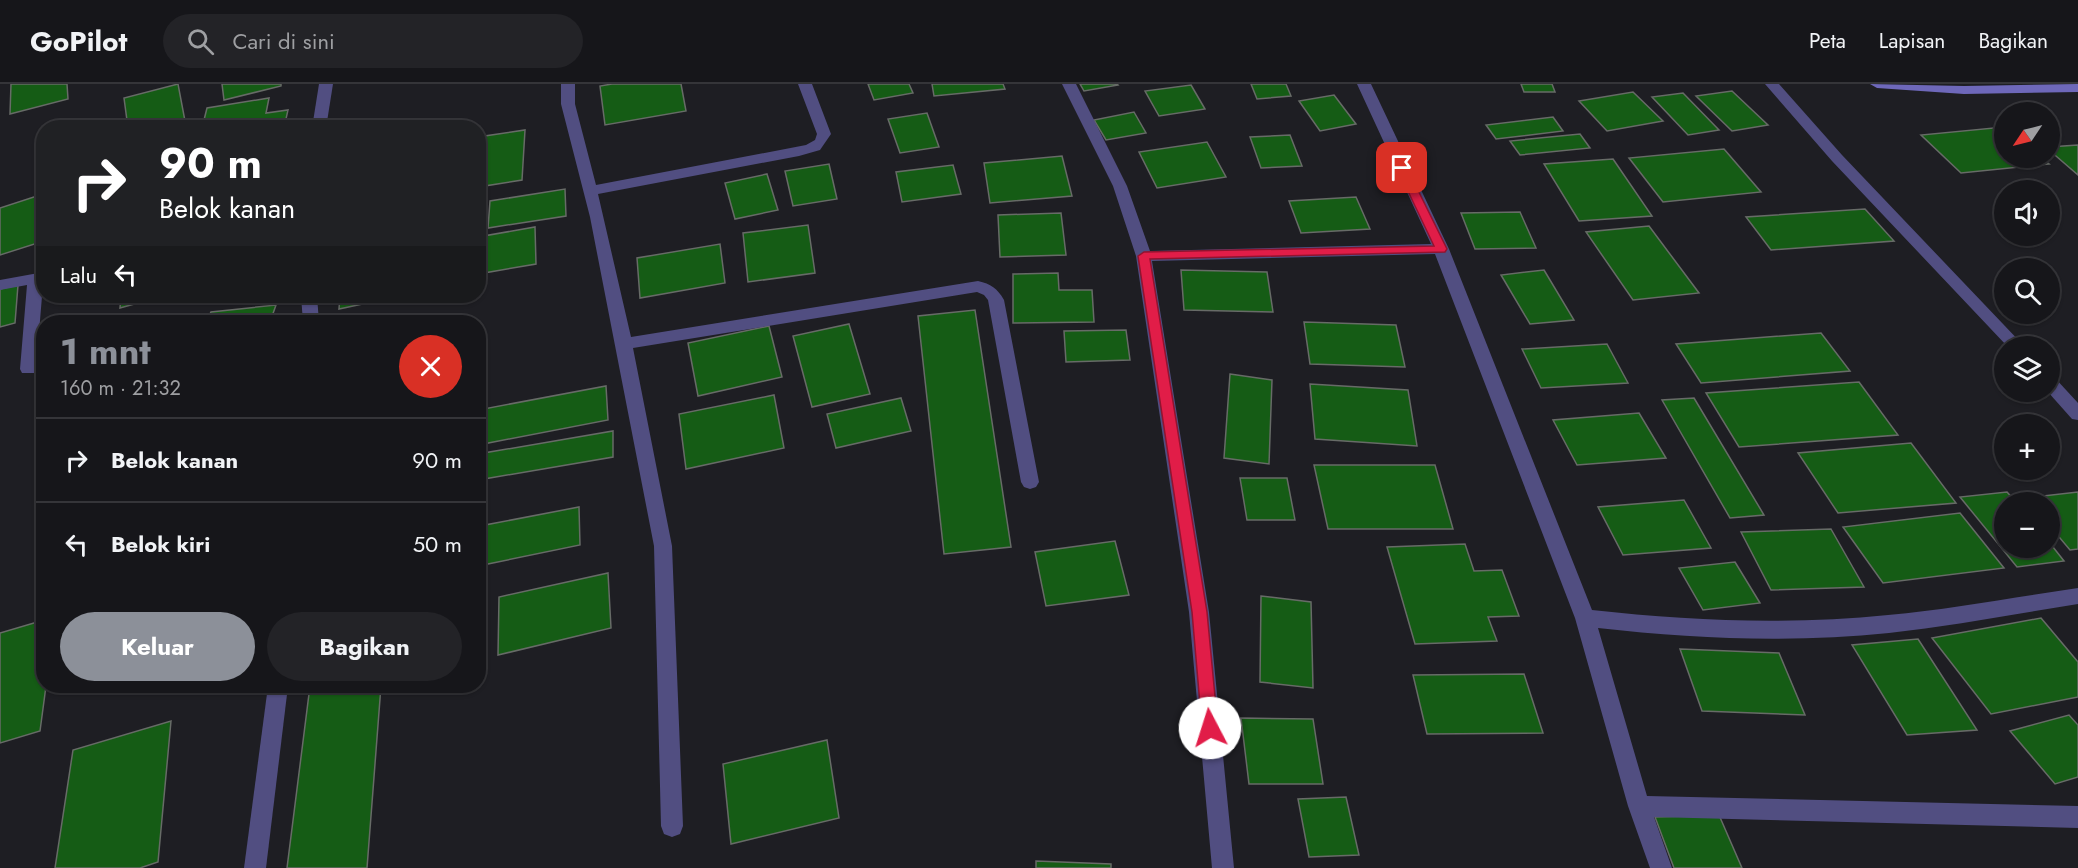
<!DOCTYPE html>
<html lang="id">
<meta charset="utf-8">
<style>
body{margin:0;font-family:Jost,sans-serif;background:#232327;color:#f1f3f6;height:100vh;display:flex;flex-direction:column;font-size:22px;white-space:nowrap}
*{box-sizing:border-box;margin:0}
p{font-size:20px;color:#9e9fa2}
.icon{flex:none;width:33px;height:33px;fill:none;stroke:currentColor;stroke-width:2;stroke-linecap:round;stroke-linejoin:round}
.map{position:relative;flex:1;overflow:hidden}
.panel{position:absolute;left:36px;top:231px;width:450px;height:378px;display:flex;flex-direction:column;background:#16161a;border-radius:24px;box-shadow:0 2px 4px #0004,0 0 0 2px #353539}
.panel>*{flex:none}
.guide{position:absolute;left:36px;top:36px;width:450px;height:183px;border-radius:24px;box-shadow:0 2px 4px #0004,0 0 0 2px #353539;background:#202124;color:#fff;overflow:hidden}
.needle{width:39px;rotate:235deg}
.tools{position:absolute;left:1994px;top:18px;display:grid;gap:12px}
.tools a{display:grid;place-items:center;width:66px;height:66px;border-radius:50%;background:#16161a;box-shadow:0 2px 4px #0004,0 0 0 2px #353539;font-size:30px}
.pin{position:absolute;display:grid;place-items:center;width:51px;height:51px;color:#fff;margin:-26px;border-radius:12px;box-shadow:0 3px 9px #0006}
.me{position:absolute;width:66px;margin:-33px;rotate:355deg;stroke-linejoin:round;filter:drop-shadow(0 0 4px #0008)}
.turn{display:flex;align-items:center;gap:21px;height:126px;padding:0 24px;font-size:27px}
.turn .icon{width:78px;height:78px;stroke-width:2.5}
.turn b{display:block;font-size:42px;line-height:51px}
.then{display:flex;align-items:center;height:57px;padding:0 24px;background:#0003;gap:12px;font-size:22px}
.round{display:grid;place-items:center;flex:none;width:63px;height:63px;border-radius:32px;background:#232327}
.head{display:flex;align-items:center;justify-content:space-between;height:102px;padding:0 24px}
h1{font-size:36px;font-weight:700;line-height:45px;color:#8c9099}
.primary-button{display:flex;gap:12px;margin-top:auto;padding:12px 24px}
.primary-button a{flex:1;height:69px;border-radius:36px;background:#8c9099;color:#fff;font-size:24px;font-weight:700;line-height:69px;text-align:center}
.primary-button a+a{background:#232327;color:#f1f3f6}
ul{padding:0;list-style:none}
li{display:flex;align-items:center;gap:18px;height:84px;padding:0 24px;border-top:2px solid #353539}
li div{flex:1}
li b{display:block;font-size:22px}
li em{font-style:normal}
header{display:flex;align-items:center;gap:36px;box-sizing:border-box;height:84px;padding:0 30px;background:#16161a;border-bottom:2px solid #353539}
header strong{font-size:28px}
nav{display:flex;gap:33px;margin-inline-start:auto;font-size:21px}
.search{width:420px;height:54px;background:#232327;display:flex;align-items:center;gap:15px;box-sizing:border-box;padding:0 21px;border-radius:33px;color:#9e9fa2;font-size:22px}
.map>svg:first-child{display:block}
.building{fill:#155c15;stroke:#676b67;stroke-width:1.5}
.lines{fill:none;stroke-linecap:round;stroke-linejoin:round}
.street{fill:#514e81;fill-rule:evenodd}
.secondary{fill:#6e68ba;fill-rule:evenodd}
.route{fill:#e11d48;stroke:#92132f;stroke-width:1.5}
</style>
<header>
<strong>GoPilot</strong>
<div class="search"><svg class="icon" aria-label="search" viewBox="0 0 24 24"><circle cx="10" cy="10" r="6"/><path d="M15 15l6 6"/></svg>Cari di sini</div>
<nav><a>Peta</a><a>Lapisan</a><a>Bagikan</a></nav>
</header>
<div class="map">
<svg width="2078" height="784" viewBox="0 0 2078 784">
<rect width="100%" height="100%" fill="#1e1e23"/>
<!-- building -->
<g class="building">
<polygon points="11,0 67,0 68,15 10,30"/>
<polygon points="178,0 185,37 162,44 128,44 124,14"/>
<polygon points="222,0 281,0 281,2 224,16"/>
<polygon points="612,0 681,0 686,27 605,41 600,2"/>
<polygon points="868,0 909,0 913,9 874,16"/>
<polygon points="932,0 1003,0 1005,5 934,12"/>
<polygon points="1080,0 1117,0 1118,1 1084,7"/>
<polygon points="1251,0 1286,0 1291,12 1257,15"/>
<polygon points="1521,0 1552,0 1555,8 1524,8"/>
<polygon points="1191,1 1205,25 1159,32 1145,7"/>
<polygon points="1732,7 1768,41 1732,47 1696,12"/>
<polygon points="1633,8 1663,37 1607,47 1579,17"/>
<polygon points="1683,9 1719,46 1688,51 1652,13"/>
<polygon points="1334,11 1356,40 1320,47 1299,17"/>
<polygon points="269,14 266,29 288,26 284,44 202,44 207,24"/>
<polygon points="1134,28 1146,49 1106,56 1094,36"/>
<polygon points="927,29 939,63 900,69 888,35"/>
<polygon points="1553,33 1563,47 1496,55 1486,41"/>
<polygon points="2004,43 2004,74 2041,74 2049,80 1961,89 1921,51"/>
<polygon points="525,46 522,96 478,103 478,53"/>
<polygon points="1580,50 1590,64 1520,71 1510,57"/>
<polygon points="1290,51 1302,82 1261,84 1250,53"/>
<polygon points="1207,58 1226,93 1157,104 1139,68"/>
<polygon points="2078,61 2078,91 2049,66 2049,63"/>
<polygon points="1724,65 1761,108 1663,118 1629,74"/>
<polygon points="1062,72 1072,112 990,119 984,79"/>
<polygon points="1613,75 1652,132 1579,137 1544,80"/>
<polygon points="829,80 837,115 793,122 785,87"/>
<polygon points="953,81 961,110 902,118 896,88"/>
<polygon points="767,90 778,126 735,135 725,99"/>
<polygon points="565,105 566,132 488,144 490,117"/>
<polygon points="43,110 44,157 0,171 0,124"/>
<polygon points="1356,113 1370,145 1301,149 1289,117"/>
<polygon points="1865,125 1894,157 1771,166 1746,133"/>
<polygon points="1520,128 1536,164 1475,165 1461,129"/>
<polygon points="1061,129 1066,171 1000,173 998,131"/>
<polygon points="808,141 815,189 748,198 743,149"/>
<polygon points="1649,142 1699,209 1633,216 1586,148"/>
<polygon points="535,143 536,180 478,190 478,153"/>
<polygon points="720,160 725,199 640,214 637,174"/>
<polygon points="1181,186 1267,188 1273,228 1184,226"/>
<polygon points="1544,186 1574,236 1530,240 1501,191"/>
<polygon points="1058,189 1059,206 1092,206 1094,238 1013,239 1013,190"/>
<polygon points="18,201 15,239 0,243 0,205"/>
<polygon points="121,212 157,212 156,214 120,224"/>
<polygon points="340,212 400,212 339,225"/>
<polygon points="276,221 270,238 206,238 211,228"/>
<polygon points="975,226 1011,463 944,470 918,232"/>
<polygon points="1304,238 1396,241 1405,283 1310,280"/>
<polygon points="849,240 870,310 812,323 793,252"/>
<polygon points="769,242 782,293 698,312 688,259"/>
<polygon points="1126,246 1130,276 1066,278 1064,247"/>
<polygon points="1821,249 1850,287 1701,299 1676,260"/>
<polygon points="1607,260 1628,299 1541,304 1522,265"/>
<polygon points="1230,290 1272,296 1269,380 1224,374"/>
<polygon points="1859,298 1898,351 1739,363 1706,309"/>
<polygon points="1310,300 1408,306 1417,362 1315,355"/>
<polygon points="606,302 608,336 478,361 478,326"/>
<polygon points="774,311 784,364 686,385 679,330"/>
<polygon points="901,314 911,347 836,364 827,330"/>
<polygon points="1694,314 1764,431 1730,434 1662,316"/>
<polygon points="1639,329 1666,374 1577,381 1553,336"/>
<polygon points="613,347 613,373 478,396 478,370"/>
<polygon points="1911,359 1956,419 1838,429 1798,369"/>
<polygon points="1314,381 1435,381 1453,445 1328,445"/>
<polygon points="1240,394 1287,394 1295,436 1247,436"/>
<polygon points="2007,408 2016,418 2004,418 2004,464 2049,464 2049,458 2064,477 2017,483 1960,413"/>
<polygon points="2078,408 2078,465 2070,466 2049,441 2049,418 2030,418 2026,414"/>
<polygon points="1684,416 1711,464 1623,471 1598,423"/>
<polygon points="579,423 580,461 478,482 480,442"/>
<polygon points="1960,429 2004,484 1883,499 1843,443"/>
<polygon points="1831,445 1864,503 1771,506 1741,448"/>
<polygon points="1115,457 1129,511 1046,522 1035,468"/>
<polygon points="1465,460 1474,487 1502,486 1519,532 1488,533 1497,557 1415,560 1387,463"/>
<polygon points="1735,478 1760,519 1703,526 1679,484"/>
<polygon points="608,489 611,544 498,571 499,513"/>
<polygon points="1261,512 1311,518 1313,604 1260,598"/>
<polygon points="2041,534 2078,578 2078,613 1991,630 1932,554"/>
<polygon points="44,536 44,602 46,602 40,647 0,659 0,549"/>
<polygon points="1918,555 1977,646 1907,651 1852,561"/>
<polygon points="1680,565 1779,569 1805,631 1702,627"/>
<polygon points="1524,590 1543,649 1427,650 1413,591"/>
<polygon points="310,602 381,602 367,784 287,784"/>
<polygon points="2069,631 2078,641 2078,693 2055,700 2010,647"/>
<polygon points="1241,634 1313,635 1323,700 1249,700"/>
<polygon points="171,637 158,778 140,784 55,784 73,666"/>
<polygon points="827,656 839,734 731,760 723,680"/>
<polygon points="1346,713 1359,771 1309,773 1298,715"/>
<polygon points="1719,731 1742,784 1674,784 1655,733"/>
<polygon points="1036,777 1111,780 1111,784 1036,784"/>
</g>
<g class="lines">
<!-- street -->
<g class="street">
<polygon points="319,0 333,0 326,44 312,44"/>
<path d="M561,0H575V20L596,101L806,61L815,56L817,50L798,0H812L831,50L820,66L799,72L598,110L631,253L978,197C991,200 997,204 1004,216L1039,398L1036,403L1030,405L1024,403L1021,398L988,216L984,211L977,208L633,264L672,462L683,742L680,750L672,753L664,750L661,742L654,462L590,133L561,20Z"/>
<path d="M1062,0H1076L1127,102L1150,167L1431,160L1357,0H1371L1449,165L1592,526C1690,537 1789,541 1888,531C1952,525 2015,513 2078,504V520C2015,530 1952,542 1889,549C1792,559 1694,555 1598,544L1647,712L2078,722V744L1654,733L1672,784H1650L1628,722L1575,534L1435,170L1152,177L1209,528L1234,784H1212L1189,528L1136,172L1113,102Z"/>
<polygon points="1765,0 1779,0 1842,71 2024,262 2007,262 1832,77"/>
<polygon points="44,188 36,285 34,289 22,289 20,285 27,201 0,206 0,196"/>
<polygon points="301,212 317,212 319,238 303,238"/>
<polygon points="2049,292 2055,294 2078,319 2078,336 2072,335 2048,308"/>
<polygon points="268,602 288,602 266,784 244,784"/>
</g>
<!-- secondary -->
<polygon class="secondary" points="1870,0 1964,2 2078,0 2078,8 1964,10 1877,4"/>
</g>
<!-- route -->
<polygon class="route" points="1402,80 1407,84 1447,165 1445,168 1150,175 1207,528 1218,644 1216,649 1210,652 1204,649 1202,644 1192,528 1138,172 1144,168 1434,162 1397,84"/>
</svg>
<div class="tools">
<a><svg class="needle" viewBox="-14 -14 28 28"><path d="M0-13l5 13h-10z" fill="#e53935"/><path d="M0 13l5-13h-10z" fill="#9e9fa2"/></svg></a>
<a><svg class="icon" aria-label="sound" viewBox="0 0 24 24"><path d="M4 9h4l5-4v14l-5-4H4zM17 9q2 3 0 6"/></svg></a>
<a><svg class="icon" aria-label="search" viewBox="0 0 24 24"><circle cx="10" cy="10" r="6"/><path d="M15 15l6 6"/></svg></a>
<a><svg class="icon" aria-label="layers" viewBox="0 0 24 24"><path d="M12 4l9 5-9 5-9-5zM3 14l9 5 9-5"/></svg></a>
<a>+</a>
<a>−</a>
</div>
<div class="pin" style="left:1402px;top:84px;background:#d93025"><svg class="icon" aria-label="arrive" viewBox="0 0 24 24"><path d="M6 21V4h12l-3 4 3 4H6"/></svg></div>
<svg class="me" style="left:1210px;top:644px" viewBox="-20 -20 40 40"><circle r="19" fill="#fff"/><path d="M0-13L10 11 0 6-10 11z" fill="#e11d48"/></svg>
<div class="guide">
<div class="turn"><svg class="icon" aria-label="right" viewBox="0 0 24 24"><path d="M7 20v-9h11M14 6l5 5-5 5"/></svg><div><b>90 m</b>Belok kanan</div></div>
<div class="then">Lalu<svg class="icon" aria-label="left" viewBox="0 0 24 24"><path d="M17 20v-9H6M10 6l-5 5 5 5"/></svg></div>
</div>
<section class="panel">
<div class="head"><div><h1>1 mnt</h1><p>160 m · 21:32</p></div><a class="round" style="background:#d93025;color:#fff"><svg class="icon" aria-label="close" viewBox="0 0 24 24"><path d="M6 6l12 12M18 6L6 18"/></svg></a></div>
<ul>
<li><svg class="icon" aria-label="right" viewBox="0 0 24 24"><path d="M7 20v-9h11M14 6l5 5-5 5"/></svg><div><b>Belok kanan</b></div><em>90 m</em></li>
<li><svg class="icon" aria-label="left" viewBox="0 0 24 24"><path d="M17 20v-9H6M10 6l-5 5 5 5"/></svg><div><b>Belok kiri</b></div><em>50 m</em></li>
</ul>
<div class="primary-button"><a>Keluar</a><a>Bagikan</a></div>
</section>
</div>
